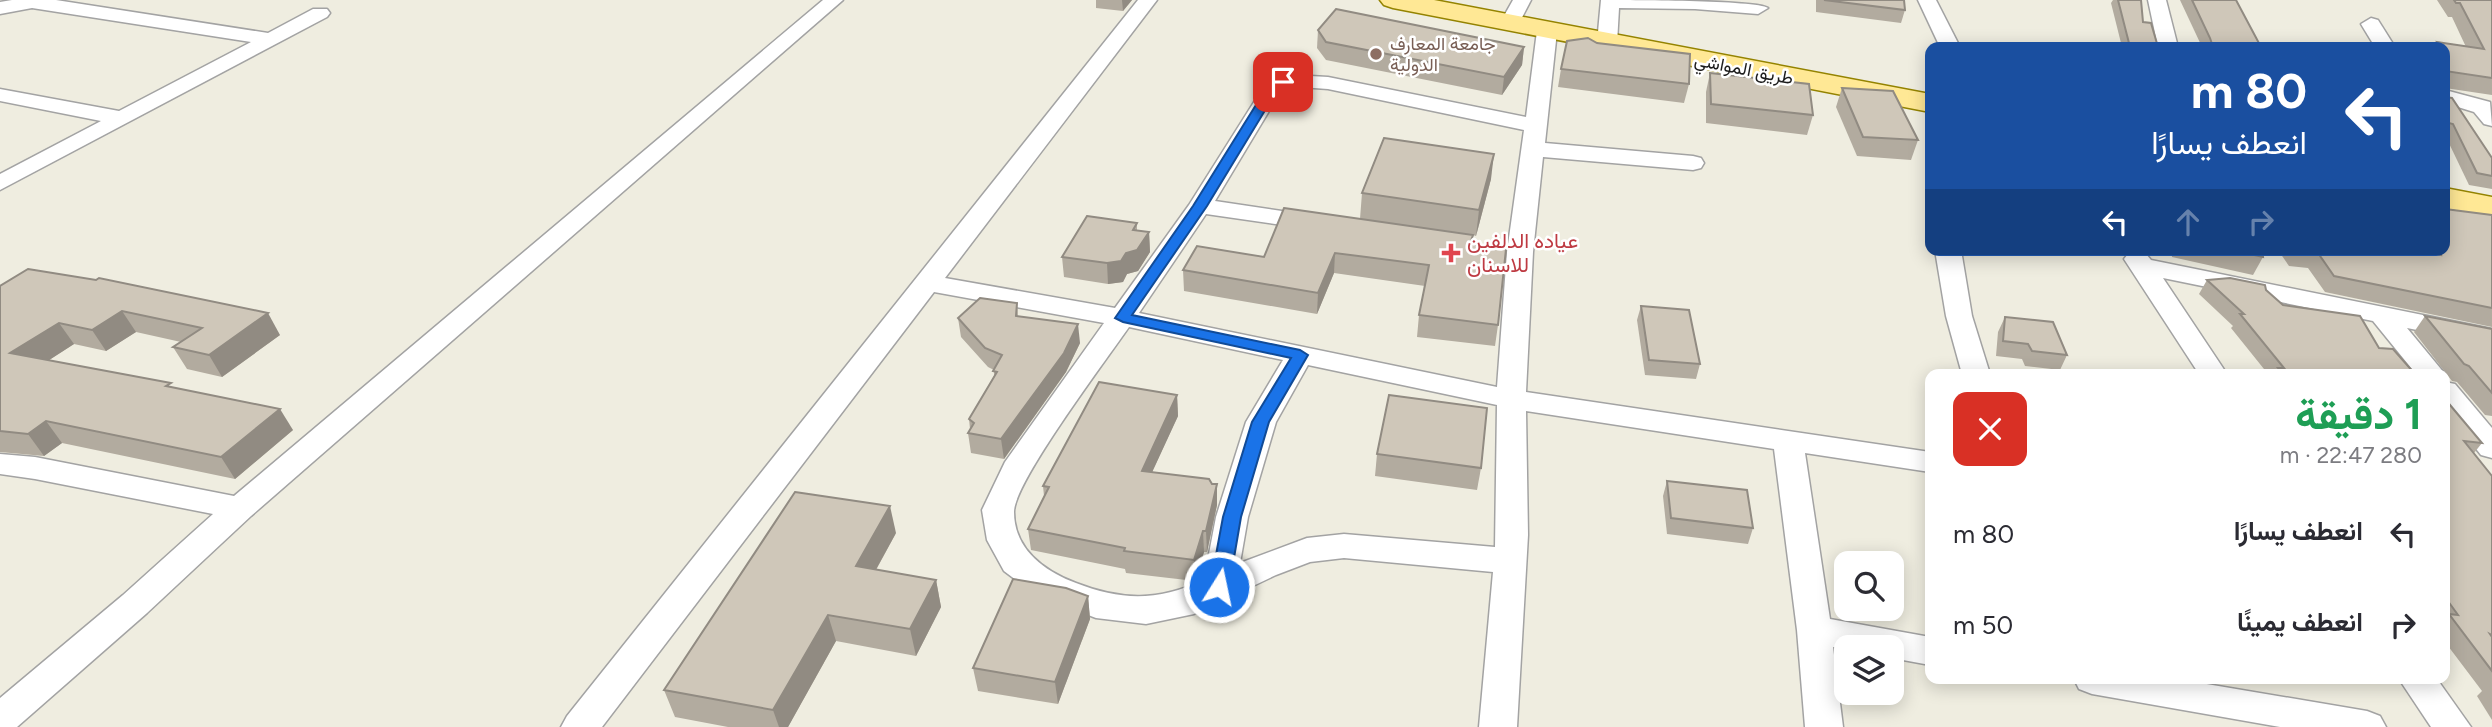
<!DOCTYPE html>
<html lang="ar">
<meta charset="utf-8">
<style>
body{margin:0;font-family:Figtree,Vazirmatn,sans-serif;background:#f7f7f7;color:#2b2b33;direction:rtl;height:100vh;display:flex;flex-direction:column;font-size:26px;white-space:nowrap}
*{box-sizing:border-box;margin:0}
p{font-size:23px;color:#7c7c81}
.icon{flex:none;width:38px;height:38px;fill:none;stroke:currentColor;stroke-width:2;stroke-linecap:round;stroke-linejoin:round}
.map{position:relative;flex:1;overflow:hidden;direction:ltr}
.details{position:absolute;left:1925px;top:369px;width:525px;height:315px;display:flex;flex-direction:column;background:#fff;border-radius:14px;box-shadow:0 4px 18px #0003;direction:rtl}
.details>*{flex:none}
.top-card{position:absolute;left:1925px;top:42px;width:525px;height:214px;border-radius:14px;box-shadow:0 4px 18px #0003;direction:rtl;background:#1a4fa0;color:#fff;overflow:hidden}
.tools{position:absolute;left:1834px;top:551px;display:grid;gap:14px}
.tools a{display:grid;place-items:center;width:70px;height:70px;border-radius:14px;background:#fff;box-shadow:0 4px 18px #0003;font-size:35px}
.pin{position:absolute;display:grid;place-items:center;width:60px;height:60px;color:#fff;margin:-30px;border-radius:14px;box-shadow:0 4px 10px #0006}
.me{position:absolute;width:77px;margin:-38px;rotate:10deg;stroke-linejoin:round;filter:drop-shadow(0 0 5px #0008)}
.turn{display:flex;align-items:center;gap:24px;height:147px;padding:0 28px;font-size:32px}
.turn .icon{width:91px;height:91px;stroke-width:2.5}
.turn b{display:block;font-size:49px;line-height:60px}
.lanes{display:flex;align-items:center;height:66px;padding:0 28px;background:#0003;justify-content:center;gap:35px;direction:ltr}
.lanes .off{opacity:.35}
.round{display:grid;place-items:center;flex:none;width:74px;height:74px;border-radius:14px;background:#f7f7f7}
.head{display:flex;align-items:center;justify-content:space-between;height:119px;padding:0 28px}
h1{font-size:42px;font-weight:700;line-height:52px;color:#1e9e55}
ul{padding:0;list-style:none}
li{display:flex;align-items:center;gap:21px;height:91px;padding:0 28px}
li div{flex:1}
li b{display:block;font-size:26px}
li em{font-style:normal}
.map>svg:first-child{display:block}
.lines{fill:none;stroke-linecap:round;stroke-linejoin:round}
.minor-casing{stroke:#a3a3a3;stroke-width:3}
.primary-casing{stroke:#948300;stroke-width:3}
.minor{fill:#fff;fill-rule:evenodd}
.primary{fill:#ffe895;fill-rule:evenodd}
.wall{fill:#b2ab9f}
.shaded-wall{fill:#918b82}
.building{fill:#cfc7b9;stroke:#918b82;stroke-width:2}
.route{fill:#1a73e8;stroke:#114b97;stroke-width:2}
.education-dot{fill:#8d6e63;stroke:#fff;stroke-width:2.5}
.health-dot{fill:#e0444e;stroke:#fff;stroke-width:2.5}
.labels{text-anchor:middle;stroke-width:5;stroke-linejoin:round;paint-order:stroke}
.far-education-label{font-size:18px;fill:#785e54;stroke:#fff;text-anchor:start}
.far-street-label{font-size:18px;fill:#1c1c1c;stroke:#fff}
.health-label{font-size:21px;fill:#be3a42;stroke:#fff;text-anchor:start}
</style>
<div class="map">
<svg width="2492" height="727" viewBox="0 0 2492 727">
<rect width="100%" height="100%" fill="#efede0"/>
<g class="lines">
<defs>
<g id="minor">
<polygon points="12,0 56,0 268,33 313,9 327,9 330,13 327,17 0,190 0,174 101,121 0,101 0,89 119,111 251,42 32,8 0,14 0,2"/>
<polygon points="823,0 843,0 251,516 147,613 17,727 0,727 0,698 123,595 213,514 35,479 0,474 0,454 35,457 234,496"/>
<path d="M1138,0H1157L945,278L1115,308L1189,205L1266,83L1293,75L1328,77L1526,117L1537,31L1540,27H1554L1557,31L1545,143L1693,156L1701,158L1704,163L1701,168L1693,170L1543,157L1533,252L1526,392L1930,452V472L1805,453L1830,619L1930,637V665L1892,658V648L1846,649L1833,647L1843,727H1805L1797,630L1774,449L1526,411L1528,535L1517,727H1479L1493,572L1344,558L1310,562L1276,575L1194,614L1146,624L1096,618L1036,595L1004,571L987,540L982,510L1005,462L1104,323L934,292L602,727H561L567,716ZM1300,87L1328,89L1524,130L1507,252L1497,387L1139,313L1206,214L1316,230L1325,228L1328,223L1325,218L1316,216L1215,201L1281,91ZM1129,327L1283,360L1246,422L1216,517L1204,580C1158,601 1122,601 1076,583C1044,571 1014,549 1014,512C1014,482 1107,359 1129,327ZM1308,365L1497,405L1495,547L1344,534L1307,538L1240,563L1248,517L1276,422Z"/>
<polygon points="1513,0 1531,0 1517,27 1510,29 1500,23"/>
<path d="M1601,0C1625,0 1757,0 1768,8L1758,14L1695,9L1619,8L1617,43L1614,47H1600L1597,43Z"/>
<polygon points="1918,0 1936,0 1960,47 1940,47"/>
<polygon points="2148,0 2166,0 2178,47 2158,47"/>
<polygon points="2371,18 2378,20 2395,47 2375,47 2361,24"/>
<polygon points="2445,90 2490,102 2492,126 2484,124 2474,112 2445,103"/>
<polygon points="1935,250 1961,250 1972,316 1990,374 1962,374 1946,316"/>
<polygon points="2137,251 2146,254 2151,260 2492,329 2492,345 2407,328 2445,374 2416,374 2373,321 2163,278 2227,374 2199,374 2124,259 2128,254"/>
<polygon points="2445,382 2455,384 2492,428 2492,458 2481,455 2445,410"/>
<polygon points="2074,679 2177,679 2367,711 2380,716 2386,727 2280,727 2092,694 2079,689"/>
<polygon points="2399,679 2437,679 2471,727 2431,727"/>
</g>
<g id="primary">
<polygon points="1380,0 1434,0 1930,94 1930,112 1393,8 1384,5"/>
<polygon points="2445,188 2492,197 2492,217 2445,208"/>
</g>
</defs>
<!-- minor casing -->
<use href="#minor" class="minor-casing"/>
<!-- primary casing -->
<use href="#primary" class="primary-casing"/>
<!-- minor -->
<use href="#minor" class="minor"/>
<!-- primary -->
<use href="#primary" class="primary"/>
</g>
<!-- wall -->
<g class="wall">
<polygon points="1096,0 1132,0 1123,11 1096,8"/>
<polygon points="1816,0 1904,0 1905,10 1901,23 1816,12"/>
<polygon points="2113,0 2141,0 2143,22 2158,47 2122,47 2111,3"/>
<polygon points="2180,0 2236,0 2261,47 2202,47"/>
<polygon points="2437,0 2492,0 2492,95 2445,88 2445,47 2422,47 2424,44 2435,46 2437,42 2466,47 2452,17 2448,17"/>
<polygon points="1318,30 1524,47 1522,65 1502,95 1326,60 1317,48"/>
<polygon points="1597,43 1689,84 1684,103 1558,87 1561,69"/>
<polygon points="1710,73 1813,115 1807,135 1706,123 1706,92"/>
<polygon points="1842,88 1918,140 1911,160 1857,156 1836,107"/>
<polygon points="2445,97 2492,158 2492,189 2469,185 2445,135"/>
<polygon points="1491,179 1476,236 1473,235 1472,245 1498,325 1495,346 1417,337 1419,315 1425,286 1334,273 1317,314 1184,291 1183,270 1264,257 1360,219 1362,193"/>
<polygon points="2445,210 2492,215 2492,327 2325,292 2308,268 2289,266 2278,250 2394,250 2420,253 2419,250 2445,250"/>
<polygon points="1137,223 1137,230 1149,232 1150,252 1138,271 1127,274 1123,282 1108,284 1064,277 1062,257"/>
<polygon points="2171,250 2262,250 2263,257 2253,275 2172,257"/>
<polygon points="2207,280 2266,290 2283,305 2379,348 2415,374 2268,374 2231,328 2233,326 2199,294"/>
<polygon points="0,286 280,335 222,377 187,369 173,347 181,342 136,332 106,351 74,344 49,360 174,388 293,430 235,479 62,443 44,456 0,452"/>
<polygon points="1017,303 1018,316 1080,343 1066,372 1004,459 971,453 968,433 970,429 969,419 994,376 994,370 988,367 961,337 958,318"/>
<polygon points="1641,306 1700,364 1696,379 1645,375 1637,320"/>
<polygon points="2425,316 2492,329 2492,416 2485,415 2457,382 2452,381 2414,332"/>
<polygon points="2005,317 2067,355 2060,370 2025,366 2022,359 1996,356 1998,332"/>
<polygon points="1177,395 1178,416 1152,472 1217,484 1217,505 1207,552 1204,552 1195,581 1126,573 1125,569 1031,550 1028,529 1044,496 1043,486"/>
<polygon points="2445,399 2482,443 2474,453 2492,476 2492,720 2477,696 2482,691 2445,642"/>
<polygon points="1377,454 1481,468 1477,490 1375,476"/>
<polygon points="1667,481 1753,528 1748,544 1667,534 1663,496"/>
<polygon points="896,533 876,570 936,580 941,607 916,656 836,641 788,727 728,727 675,717 664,690"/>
<polygon points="1088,596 1090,619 1058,704 978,691 973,668"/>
</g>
<!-- shaded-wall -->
<g class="shaded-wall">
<polygon points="1122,0 1132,0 1123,11"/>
<polygon points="1524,47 1522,65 1502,95 1504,77"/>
<polygon points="1494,154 1491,179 1476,236 1479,210"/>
<polygon points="1149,232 1150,252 1138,271 1127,274 1123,282 1108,284 1107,263 1126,253"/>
<polygon points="1335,253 1334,273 1317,314 1318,293"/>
<polygon points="122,311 136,332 106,351 92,330"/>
<polygon points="268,313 280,335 222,377 209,355"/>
<polygon points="59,323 74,344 26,375 10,353"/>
<polygon points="1078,324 1080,343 1066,372 1004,459 1001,439"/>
<polygon points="1177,395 1178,416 1143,492 1142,471"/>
<polygon points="280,409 293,430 235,479 221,457"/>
<polygon points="46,421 62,443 44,456 28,434"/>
<polygon points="1217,484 1217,505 1207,552 1206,531"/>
<polygon points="890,506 896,533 863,593 856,566"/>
<polygon points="1203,531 1204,552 1195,581 1194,560"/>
<polygon points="936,580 941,607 916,656 910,629"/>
<polygon points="1088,596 1090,619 1058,704 1055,682"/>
<polygon points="828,615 836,641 788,727 779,727 773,710"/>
</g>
<!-- building -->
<g class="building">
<polygon points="1824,0 1904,0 1905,10"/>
<polygon points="2118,0 2141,0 2143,22 2151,23 2158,47 2130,47"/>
<polygon points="2192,0 2236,0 2261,47 2213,47 2210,38"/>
<polygon points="2454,0 2492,0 2492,78 2445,71 2445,47 2426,47 2424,44 2439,46 2437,42 2484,49 2460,3 2456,3"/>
<polygon points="1336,9 1524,47 1504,77 1326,42 1318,30"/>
<polygon points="1588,38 1597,43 1690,54 1689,84 1561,69 1567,41"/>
<polygon points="1710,73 1809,84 1813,115 1711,104"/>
<polygon points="1842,88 1893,91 1918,140 1863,137"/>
<polygon points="2445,97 2452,98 2492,158 2492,176 2477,173 2453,124 2445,122"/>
<polygon points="1384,138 1494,154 1479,210 1362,193"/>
<polygon points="1284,208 1473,235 1470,244 1506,249 1498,325 1419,315 1429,265 1335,253 1318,293 1183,270 1197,246 1264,257"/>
<polygon points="2445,209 2492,215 2492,308 2334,276 2318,253 2298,250 2394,250 2441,255 2439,250 2445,250"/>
<polygon points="1087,216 1137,223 1133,230 1149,232 1137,250 1126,253 1121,261 1107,263 1062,257"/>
<polygon points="2232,250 2262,250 2263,257"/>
<polygon points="28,269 96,280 99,278 268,313 209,355 173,347 202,328 122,311 92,330 59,323 10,353 171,383 166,386 280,409 221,457 46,421 28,434 0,431 0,286"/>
<polygon points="2230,278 2265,285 2266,290 2283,305 2360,316 2379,348 2393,349 2415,374 2283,374 2278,368 2284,368 2240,314 2244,314 2207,280"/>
<polygon points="980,298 1017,303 1016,316 1078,324 1064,353 1001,439 968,433 974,423 969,419 997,372 993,371 1002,355 985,348 958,318"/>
<polygon points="1641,306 1689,310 1700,364 1649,360"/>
<polygon points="2425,316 2492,329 2492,393 2469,366 2464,364"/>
<polygon points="2005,317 2053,322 2067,355 2032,351 2028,344 2003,341"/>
<polygon points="1099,382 1177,395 1142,471 1209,479 1212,484 1217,484 1206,531 1203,531 1194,560 1124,551 1125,548 1028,529 1049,487 1043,486"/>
<polygon points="1389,395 1487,408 1481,468 1377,454"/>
<polygon points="2445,399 2482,443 2464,441 2492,476 2492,635 2490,634 2492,637 2492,671 2449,614 2458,615 2445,597"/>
<polygon points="1667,481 1747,490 1753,528 1671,518"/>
<polygon points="795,492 890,506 856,566 936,580 910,629 828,615 773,710 664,690"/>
<polygon points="1013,579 1066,588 1088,596 1055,682 973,668"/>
</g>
<!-- route -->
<polygon class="route" points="1283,79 1289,82 1278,89 1207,206 1132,315 1300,350 1308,355 1269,422 1241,517 1229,587 1226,592 1219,594 1213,592 1210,587 1223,517 1252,422 1291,358 1123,322 1115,318 1193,206 1269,84"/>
<!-- markers -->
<circle class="education-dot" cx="1376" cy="54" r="7"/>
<path class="health-dot" d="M1447.5 242.5h7v7h7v7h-7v7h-7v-7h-7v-7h7z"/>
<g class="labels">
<!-- far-education labels -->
<g class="far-education-label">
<text x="1390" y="50">جامعة المعارف<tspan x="1390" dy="21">الدولية</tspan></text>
</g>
<!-- far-street labels -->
<g class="far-street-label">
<text transform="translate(1744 69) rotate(11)" y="6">طريق المواشي</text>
</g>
<!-- health labels -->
<g class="health-label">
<text x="1467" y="248">عياده الدلفين<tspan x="1467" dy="24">للاسنان</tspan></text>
</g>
</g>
</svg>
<div class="tools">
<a><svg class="icon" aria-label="search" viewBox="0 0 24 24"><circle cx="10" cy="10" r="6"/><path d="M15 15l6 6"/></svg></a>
<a><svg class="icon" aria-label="layers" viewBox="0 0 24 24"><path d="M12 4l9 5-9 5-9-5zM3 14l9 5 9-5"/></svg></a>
</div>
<div class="pin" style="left:1283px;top:82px;background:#d93025"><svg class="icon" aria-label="arrive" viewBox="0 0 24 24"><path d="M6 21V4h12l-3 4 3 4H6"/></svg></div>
<svg class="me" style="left:1219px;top:587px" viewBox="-20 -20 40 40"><circle r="17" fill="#1a73e8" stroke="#fff" stroke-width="3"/><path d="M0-11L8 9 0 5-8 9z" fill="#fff"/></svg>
<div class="top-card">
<div class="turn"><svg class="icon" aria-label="left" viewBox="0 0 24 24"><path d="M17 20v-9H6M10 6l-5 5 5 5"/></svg><div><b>80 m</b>انعطف يسارًا</div></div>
<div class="lanes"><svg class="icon" aria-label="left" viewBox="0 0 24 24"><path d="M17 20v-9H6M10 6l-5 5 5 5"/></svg><svg class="icon off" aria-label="ahead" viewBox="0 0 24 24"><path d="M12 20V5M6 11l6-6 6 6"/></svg><svg class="icon off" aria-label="right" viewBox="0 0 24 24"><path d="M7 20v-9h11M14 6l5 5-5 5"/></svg></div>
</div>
<section class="details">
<div class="head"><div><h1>1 دقيقة</h1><p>280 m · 22:47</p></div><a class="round" style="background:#d93025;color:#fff"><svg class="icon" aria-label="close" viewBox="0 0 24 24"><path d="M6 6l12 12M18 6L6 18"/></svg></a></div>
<ul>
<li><svg class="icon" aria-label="left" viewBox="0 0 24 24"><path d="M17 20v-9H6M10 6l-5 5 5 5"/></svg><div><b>انعطف يسارًا</b></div><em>80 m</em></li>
<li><svg class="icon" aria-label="right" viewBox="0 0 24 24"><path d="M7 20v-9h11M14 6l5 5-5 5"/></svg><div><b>انعطف يمينًا</b></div><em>50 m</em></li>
</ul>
</section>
</div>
